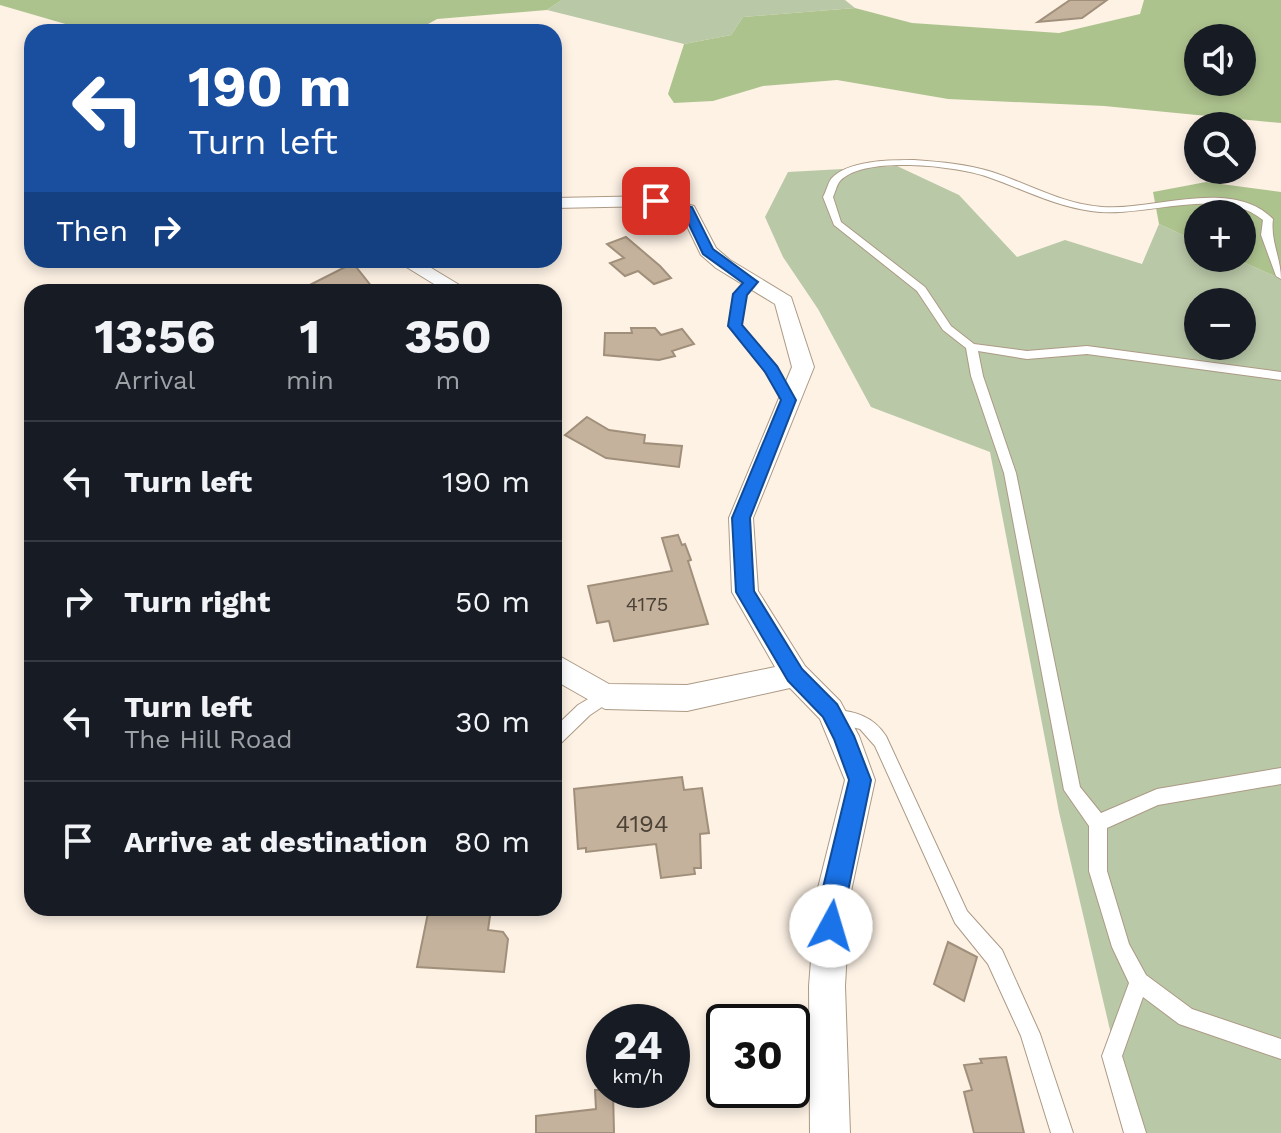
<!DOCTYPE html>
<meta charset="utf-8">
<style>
body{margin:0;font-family:"Work Sans",sans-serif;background:#20242c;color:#f1f3f6;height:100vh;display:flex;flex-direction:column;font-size:30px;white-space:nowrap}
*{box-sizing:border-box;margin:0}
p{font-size:26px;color:#9ea1a6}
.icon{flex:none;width:44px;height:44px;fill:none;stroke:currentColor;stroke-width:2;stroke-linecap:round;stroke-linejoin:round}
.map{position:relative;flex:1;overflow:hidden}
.details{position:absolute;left:24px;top:284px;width:538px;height:632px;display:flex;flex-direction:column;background:#171b24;border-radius:24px;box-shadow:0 4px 12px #0003}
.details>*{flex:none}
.hud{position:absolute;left:24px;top:24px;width:538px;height:244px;border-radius:24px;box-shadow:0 4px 12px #0003;background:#1a4fa0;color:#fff;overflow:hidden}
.buttons{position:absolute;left:1184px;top:24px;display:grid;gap:16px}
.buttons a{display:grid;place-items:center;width:72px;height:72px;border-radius:50%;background:#171b24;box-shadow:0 4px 12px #0003;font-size:40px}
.speed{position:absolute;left:586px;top:1004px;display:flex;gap:16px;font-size:40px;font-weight:700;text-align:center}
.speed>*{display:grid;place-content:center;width:104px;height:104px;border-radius:50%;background:#171b24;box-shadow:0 4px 12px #0003;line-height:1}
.speed small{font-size:20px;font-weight:400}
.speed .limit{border:4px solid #111;border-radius:12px;background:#fff;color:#111}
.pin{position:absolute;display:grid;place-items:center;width:68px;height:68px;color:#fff;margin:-34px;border-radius:16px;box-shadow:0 4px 12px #0006}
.me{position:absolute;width:88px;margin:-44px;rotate:6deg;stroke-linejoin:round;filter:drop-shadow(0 0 6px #0008)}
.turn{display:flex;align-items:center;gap:28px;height:168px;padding:0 32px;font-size:36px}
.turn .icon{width:104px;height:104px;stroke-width:2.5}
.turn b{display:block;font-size:56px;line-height:68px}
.then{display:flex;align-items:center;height:76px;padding:0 32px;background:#0003;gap:16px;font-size:30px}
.eta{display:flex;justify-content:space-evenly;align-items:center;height:136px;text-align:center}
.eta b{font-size:48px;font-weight:700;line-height:56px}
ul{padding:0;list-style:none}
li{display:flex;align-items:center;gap:24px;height:120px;padding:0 32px;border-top:2px solid #363941}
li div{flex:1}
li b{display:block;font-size:30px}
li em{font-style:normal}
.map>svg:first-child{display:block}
.green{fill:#b9c8a7;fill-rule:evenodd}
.forest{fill:#adc38e;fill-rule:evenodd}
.building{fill:#c5b29d;stroke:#a08f7a;stroke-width:2}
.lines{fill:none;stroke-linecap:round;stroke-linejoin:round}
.service-casing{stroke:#ac9a85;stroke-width:2}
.minor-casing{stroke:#ac9a85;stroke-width:2}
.service{fill:#fff;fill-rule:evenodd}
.minor{fill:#fff;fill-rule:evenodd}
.route{fill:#1a73e8;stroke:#114b97;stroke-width:2}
.labels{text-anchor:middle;stroke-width:8;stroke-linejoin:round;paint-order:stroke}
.number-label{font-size:20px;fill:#4b4236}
.near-number-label{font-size:24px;fill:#4b4236}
</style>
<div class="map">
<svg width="1281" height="1133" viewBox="0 0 1281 1133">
<rect width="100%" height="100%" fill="#fef2e5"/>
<!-- green -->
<g class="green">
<polygon points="562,0 845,0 855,8 743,17 731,35 684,44 547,10"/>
<path d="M897,166L959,195L1017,257L1065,240L1142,264L1159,224L1198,242V258H1234L1281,279V1133H1142L1121,1077L1059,812L990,452L871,407L818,309L783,257L765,217L788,172ZM1198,302H1242V346H1198Z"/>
</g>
<!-- forest -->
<g class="forest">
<polygon points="0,0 562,0 547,10 437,19 414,32 93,32 0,5"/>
<path d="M1144,0H1281V123L1104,106L948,99L837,80L763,86L713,101L674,103L668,94L684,44L731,35L743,17L855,8L912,23L1059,33L1140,14ZM1198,38H1242V82H1198Z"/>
<polygon points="1206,182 1281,192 1281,279 1234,258 1242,258 1242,214 1198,214 1198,242 1159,224 1153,192"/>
</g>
<!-- building -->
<g class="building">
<polygon points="1070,0 1107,0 1082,18 1038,22"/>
<polygon points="626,237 660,266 671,278 654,284 638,271 625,276 610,263 624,258 607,244"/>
<polygon points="353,263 376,292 296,292"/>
<polygon points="631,328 655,328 661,335 682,329 694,344 672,351 675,356 659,360 604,355 605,333 632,333"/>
<polygon points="587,417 609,430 645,435 644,443 682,446 679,467 606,458 565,435"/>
<polygon points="678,535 682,545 685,544 691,560 688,561 708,624 614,641 609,621 597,623 588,586 672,571 662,538"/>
<polygon points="682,777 684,790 702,788 709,833 700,834 701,868 694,868 695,874 661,878 656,844 586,852 586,848 578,849 574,789"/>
<polygon points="429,908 491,909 488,930 503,932 508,939 504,972 417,967"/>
<polygon points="948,942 977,957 964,1001 934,984"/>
<polygon points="1006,1057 1024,1133 974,1133 964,1092 972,1090 964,1065 982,1063 980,1059"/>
<polygon points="595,1090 613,1090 614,1133 536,1133 536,1116 596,1109"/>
</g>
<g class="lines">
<defs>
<g id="service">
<path d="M914,160C940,162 966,164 992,172C1029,184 1062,204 1102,207C1154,211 1231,177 1273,219C1270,240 1281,258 1281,279L1276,276L1261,235L1263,220C1219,184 1145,219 1091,211C1054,206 1023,189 988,177C957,166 864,155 840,181C837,184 835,193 833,197L841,222L925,287L951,326L974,344L1027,351L1087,346L1281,372V380L1087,354L1027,359L978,351L983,376L1016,473L1080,787L1101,813L1157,789L1281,768V784L1158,805L1107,828V871L1129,944L1146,975L1192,1009L1281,1039V1059L1179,1024L1143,997L1122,1056L1146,1133H1124L1102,1056L1129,983L1112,947L1089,871V826L1064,790L1004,473L971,376L966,348L943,330L917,291L834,225L823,197C826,192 828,183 831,179C847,160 891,160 914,160Z"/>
<path d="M751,279L756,282L745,295L741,326L776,367L794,400L792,403H784L767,372L729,326C733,307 733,289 751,279Z"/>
<polygon points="605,689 611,691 613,696 611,701 590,715 560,744 554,746 554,728 578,705"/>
<path d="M833,709C856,712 873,716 886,736L967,911L1002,950L1040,1034L1073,1133H1051L1021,1036L988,964L955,923L875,746L860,729L827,721L825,716L827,711Z"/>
</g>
<g id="minor">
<polygon points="656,196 694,206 716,248 730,260 791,297 814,367 753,518 758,591 805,666 840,701 859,736 875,780 850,896 845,986 850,1133 810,1133 809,986 816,896 845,780 820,719 790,688 687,711 605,709 554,680 554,653 609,684 687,685 775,667 732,592 729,518 792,367 775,304 716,268 701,255 681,214 655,206 554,208 554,198"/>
<polygon points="395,260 418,260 471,292 447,292"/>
</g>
</defs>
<!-- service casing -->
<use href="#service" class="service-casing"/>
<!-- minor casing -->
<use href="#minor" class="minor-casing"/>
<!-- service -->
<use href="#service" class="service"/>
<!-- minor -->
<use href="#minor" class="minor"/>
</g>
<!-- route -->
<polygon class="route" points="656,197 692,207 713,249 758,282 747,295 742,325 777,366 796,400 750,518 754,591 802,669 837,704 854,736 871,780 839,935 831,938 823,935 819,926 821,896 849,780 834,739 823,717 788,681 736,592 732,518 781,400 765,372 728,326 733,294 743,283 703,254 683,212 652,203 652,198"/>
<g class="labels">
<!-- number labels -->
<g class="number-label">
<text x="647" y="611">4175</text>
</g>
<!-- near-number labels -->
<g class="near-number-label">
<text x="642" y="832">4194</text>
</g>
</g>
</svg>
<div class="buttons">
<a><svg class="icon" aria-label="sound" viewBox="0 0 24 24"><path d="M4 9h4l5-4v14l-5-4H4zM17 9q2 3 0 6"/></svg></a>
<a><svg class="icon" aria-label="search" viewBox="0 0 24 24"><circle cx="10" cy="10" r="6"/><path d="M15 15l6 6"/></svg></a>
<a>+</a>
<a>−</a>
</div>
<div class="speed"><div>24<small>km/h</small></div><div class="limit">30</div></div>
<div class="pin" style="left:656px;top:201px;background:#d93025"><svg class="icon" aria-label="arrive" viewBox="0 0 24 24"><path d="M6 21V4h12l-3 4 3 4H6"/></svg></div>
<svg class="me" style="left:831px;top:926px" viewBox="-20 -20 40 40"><circle r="19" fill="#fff"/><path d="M0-13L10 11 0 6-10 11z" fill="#1a73e8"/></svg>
<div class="hud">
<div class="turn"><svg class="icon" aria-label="left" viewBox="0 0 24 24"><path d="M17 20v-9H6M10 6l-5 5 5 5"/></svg><div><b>190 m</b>Turn left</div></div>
<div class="then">Then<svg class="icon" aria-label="right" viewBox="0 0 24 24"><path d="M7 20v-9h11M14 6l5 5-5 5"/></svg></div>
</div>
<section class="details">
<div class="eta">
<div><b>13:56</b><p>Arrival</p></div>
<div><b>1</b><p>min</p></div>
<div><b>350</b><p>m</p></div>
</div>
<ul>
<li><svg class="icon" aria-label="left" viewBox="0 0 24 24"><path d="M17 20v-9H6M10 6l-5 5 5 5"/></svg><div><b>Turn left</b></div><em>190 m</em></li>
<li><svg class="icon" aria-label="right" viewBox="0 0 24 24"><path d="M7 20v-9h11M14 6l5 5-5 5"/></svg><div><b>Turn right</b></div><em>50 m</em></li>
<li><svg class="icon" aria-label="left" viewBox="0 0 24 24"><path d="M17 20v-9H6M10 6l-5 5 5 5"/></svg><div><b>Turn left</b><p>The Hill Road</p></div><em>30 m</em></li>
<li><svg class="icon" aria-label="arrive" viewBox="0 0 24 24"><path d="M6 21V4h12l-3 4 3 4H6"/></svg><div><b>Arrive at destination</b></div><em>80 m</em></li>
</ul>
</section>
</div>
